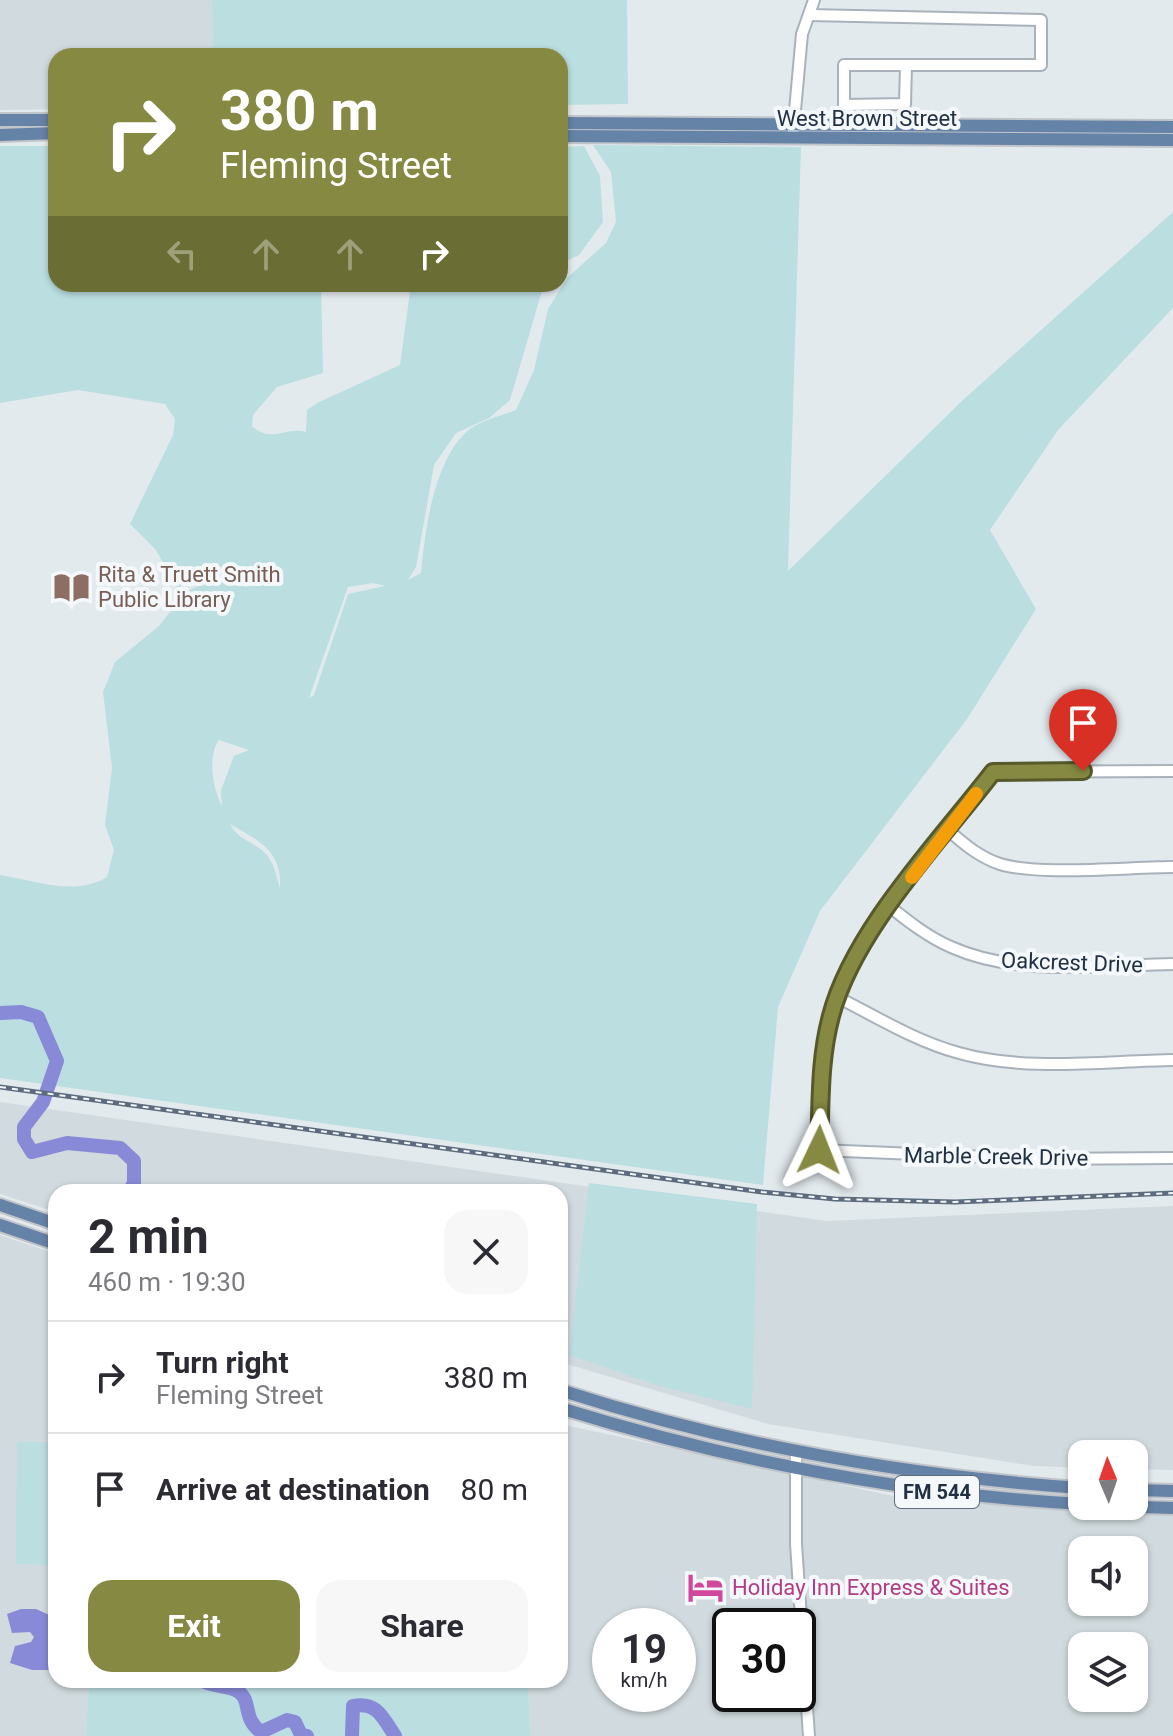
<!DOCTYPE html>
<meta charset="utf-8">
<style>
body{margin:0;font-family:Roboto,sans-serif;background:#f7f7f7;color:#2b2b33;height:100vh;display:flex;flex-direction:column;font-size:30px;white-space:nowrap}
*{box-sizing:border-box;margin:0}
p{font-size:26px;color:#7c7c81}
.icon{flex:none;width:44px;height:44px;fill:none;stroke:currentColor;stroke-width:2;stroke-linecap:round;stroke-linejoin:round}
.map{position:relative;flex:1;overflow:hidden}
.sheet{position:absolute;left:48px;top:1184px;width:520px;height:504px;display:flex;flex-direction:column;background:#fff;border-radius:24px;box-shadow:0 2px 6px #0004}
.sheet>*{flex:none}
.top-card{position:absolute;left:48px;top:48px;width:520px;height:244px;border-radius:24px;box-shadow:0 2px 6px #0004;background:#858941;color:#fff;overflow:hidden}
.needle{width:52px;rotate:358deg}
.controls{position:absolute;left:1068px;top:1440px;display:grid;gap:16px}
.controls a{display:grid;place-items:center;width:80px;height:80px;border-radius:16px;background:#fff;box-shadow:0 2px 6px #0004;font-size:40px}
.speed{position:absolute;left:592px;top:1608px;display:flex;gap:16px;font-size:40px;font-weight:700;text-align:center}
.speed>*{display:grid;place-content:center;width:104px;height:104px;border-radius:50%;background:#fff;box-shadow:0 2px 6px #0004;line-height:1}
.speed small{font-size:20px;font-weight:400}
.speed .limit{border:4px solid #111;border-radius:12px;background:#fff;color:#111}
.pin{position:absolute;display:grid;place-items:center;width:68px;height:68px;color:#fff;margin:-82px -34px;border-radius:50% 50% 50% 0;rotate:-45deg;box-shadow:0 0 8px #0007}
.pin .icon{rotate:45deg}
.me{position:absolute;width:88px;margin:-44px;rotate:2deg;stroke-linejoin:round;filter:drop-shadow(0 0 6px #0008)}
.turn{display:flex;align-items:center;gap:28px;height:168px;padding:0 40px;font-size:36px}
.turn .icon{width:104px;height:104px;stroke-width:2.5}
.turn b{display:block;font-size:56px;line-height:68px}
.lanes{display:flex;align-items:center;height:76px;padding:0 40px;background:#0003;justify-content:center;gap:40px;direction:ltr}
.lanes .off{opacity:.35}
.round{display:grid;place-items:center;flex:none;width:84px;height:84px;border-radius:24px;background:#f7f7f7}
.headline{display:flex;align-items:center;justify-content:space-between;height:136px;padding:0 40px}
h1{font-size:48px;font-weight:700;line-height:60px}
.cta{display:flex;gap:16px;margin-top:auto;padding:16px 40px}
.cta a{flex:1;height:92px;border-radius:24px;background:#858941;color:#fff;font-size:32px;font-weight:700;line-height:92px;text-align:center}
.cta a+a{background:#f7f7f7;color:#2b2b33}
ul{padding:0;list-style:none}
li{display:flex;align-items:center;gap:24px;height:112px;padding:0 40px;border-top:2px solid #e1e1e2}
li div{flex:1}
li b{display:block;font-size:30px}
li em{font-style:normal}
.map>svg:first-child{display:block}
.built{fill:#d1dade;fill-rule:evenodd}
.green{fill:#bbdee1;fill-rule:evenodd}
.water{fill:#888ad7}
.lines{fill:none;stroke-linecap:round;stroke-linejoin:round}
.river{stroke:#888ad7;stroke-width:14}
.minor-casing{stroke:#a9b2ba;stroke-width:14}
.major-casing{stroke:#c1c5ca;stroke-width:16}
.minor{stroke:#fff;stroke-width:10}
.major{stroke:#6582a7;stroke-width:12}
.rail-casing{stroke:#5c6b7d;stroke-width:5}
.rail{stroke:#f4f8fa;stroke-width:2;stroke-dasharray:6;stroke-linecap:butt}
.route-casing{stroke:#56592a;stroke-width:20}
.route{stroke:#858941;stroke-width:14}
.slow{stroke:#f59e0b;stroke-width:14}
.labels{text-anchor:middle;stroke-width:8;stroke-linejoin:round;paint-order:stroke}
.shield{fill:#f4f8fa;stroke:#606c79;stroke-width:2}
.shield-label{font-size:20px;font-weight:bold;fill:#213042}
.street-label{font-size:22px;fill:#213042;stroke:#f4f8fa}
.education-label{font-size:22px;fill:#785e54;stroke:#f4f8fa;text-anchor:start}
.hotel-label{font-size:22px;fill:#b23c85;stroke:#f4f8fa;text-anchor:start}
</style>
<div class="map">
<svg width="1173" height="1736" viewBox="0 0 1173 1736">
<rect width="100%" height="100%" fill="#e3eaee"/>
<!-- built -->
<g class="built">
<polygon points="0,0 212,0 213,56 56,56 56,109 0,110"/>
<polygon points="0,1102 827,1221 1173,1206 1173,1470 1134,1469 1134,1454 1082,1454 1082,1468 1033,1466 768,1424 560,1362 560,1192 56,1192 56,1212 0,1194"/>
<polygon points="0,1235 56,1254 56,1570 51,1572 48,1603 56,1609 56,1680 89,1680 86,1736 0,1736"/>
<path d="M560,1424L907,1499L1173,1516V1736H530L528,1680H560ZM1082,1550H1134V1602H1082ZM610,1626H678V1694H610ZM730,1626H798V1694H730ZM1082,1646H1134V1698H1082Z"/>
</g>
<!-- green -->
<g class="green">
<polygon points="212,0 627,0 628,104 560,105 560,56 213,56"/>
<path d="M593,145L801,147L788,571L964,399L1173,212V308L1058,430L990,530L1036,609L967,719L820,911L778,1007L763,1185L0,1078V875C35,880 74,897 107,877L114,850L105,825L112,768L103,692L115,662L159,626L186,592L202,584L225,581L246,587L263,576C230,581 209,562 177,589L156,550L130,524L173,435L175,419L165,404L78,390L0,403V146H56V284H321L323,373L277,387L253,415L252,426C271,444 286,426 306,432L307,410L317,403L400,365L411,284H544L510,400L489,418L456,433L434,465L416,567L408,580L421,573C425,530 434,457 470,429C482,420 502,416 516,410L534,370L548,309L568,277L606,243L616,222L611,172ZM373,583L385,586L348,594L314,695L309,698L348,587ZM219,740L249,750L234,756L221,790L222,806C213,790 207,756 219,740ZM230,824C259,841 282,850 280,888C276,877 275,863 265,853C253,841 238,840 230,824Z"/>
<polygon points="584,146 600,176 603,222 579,255 560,264 560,147"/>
<polygon points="589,1183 757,1204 752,1409 660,1386 569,1355"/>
<polygon points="17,1442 56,1442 56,1565 16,1564"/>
<polygon points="89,1680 334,1680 384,1686 404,1680 528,1680 530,1736 86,1736"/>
</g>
<!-- water -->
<polygon class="water" points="21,1609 36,1609 56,1618 56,1670 32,1670 10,1663 15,1646 31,1642 34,1637 30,1632 12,1633 7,1614"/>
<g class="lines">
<!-- river -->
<g class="river">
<polyline points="0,1013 21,1012 38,1017 57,1061 43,1102 24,1127 24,1139 32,1152 67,1143 120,1148 134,1161 134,1183 129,1192"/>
<path d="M201,1680C213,1688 228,1684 239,1692C252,1702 242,1718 261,1732L287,1720L295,1722L301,1735L307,1736"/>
<path d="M352,1736L353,1706C377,1701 383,1718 395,1736"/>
</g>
<defs>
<g id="minor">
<polyline points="809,15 1041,20 1041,65 844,65 844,105 905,104 906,65"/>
<polyline points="793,132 802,34 814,0"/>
<path d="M1173,771L993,772L858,947C823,1019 822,1072 819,1150L1036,1159L1173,1158"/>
<path d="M948,830C964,844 979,857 1000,864C1038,876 1129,867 1173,867"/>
<path d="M889,906C909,922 928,937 951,947C1018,977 1102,965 1173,964"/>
<path d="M837,997C877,1017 915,1041 959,1053C1026,1072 1104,1061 1173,1060"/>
<polyline points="796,1452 796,1544 809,1736"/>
</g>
<g id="major">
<polyline points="0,120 56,120"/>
<polyline points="560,123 1173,127"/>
<polyline points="0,135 56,133"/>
<polyline points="560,136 1173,140"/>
<polyline points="0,1205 56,1224"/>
<polyline points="0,1225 56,1244"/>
<path d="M560,1390C730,1445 903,1476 1082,1488"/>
<path d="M560,1408C731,1461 903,1494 1082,1504"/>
<polyline points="1134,1490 1173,1491"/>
<polyline points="1113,1506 1173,1508"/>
</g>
</defs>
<!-- minor casing -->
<use href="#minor" class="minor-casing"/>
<!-- major casing -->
<use href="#major" class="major-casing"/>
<!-- minor -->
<use href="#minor" class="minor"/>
<!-- major -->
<use href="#major" class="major"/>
<defs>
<polyline id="rail" points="0,1087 762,1192 835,1199 955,1202 1173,1193"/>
</defs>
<!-- rail casing -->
<use href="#rail" class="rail-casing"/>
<!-- rail -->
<use href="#rail" class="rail"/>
</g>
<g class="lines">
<defs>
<path id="route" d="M819,1150C821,1105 819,1060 831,1016C853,931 939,842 993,772L1083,771"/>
</defs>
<!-- route casing -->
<use href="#route" class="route-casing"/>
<!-- route -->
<use href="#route" class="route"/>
<!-- slow -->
<polyline class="slow" points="912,877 976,794"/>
</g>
<!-- icons -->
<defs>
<symbol id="library-bare" viewBox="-9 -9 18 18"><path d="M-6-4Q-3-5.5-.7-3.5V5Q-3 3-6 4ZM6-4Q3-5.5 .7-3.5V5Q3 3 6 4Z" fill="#8d6e63" stroke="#f4f8fa" stroke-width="2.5" paint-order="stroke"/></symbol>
<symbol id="hotel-bare" viewBox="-9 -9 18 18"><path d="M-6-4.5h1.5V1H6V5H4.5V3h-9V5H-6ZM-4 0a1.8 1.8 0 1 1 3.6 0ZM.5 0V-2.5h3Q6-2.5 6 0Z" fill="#d1479c" stroke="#f4f8fa" stroke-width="2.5" paint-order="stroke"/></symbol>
</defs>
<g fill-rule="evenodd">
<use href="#library-bare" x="46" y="562" width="51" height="51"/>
<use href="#hotel-bare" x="680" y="1562" width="51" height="51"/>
</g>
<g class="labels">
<!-- shield labels -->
<rect class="shield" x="895" y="1476" width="84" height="32" rx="6"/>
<g class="shield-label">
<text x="937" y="1499">FM 544</text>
</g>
<!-- street labels -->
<g class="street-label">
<text x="867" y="126">West Brown Street</text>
<text transform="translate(1072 962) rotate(2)" y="8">Oakcrest Drive</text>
<text transform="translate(996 1156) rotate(1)" y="8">Marble Creek Drive</text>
</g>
<!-- education labels -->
<g class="education-label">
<text x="98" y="582">Rita &amp; Truett Smith<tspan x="98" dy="25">Public Library</tspan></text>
</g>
<!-- hotel labels -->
<g class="hotel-label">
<text x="732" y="1595">Holiday Inn Express &amp; Suites</text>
</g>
</g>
</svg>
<div class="controls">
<a><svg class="needle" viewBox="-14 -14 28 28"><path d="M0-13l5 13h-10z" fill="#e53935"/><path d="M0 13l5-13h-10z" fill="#7c7c81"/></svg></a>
<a><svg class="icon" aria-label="sound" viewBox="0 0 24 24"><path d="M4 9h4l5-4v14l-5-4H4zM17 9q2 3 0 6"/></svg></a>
<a><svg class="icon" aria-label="layers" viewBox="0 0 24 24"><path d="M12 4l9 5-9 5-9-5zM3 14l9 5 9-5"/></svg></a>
</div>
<div class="speed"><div>19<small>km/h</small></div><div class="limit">30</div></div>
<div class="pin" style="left:1083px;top:771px;background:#d93025"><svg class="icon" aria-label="arrive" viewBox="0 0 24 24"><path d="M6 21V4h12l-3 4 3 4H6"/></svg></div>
<svg class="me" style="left:819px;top:1150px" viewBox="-20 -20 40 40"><path d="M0-17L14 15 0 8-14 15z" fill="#858941" stroke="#fff" stroke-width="4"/></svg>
<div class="top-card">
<div class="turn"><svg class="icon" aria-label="right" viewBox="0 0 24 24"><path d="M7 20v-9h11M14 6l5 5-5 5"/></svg><div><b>380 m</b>Fleming Street</div></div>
<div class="lanes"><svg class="icon off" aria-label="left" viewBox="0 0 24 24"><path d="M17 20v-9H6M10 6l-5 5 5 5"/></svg><svg class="icon off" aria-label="ahead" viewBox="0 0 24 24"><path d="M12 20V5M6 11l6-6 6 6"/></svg><svg class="icon off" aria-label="ahead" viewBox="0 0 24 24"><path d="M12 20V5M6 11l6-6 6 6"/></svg><svg class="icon" aria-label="right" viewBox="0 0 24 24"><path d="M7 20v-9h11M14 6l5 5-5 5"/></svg></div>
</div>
<section class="sheet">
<div class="headline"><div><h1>2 min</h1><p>460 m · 19:30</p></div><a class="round"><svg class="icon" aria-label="close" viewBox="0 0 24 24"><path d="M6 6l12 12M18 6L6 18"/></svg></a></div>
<ul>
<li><svg class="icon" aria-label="right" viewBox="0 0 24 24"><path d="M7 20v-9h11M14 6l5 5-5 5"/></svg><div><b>Turn right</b><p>Fleming Street</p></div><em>380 m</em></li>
<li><svg class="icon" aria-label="arrive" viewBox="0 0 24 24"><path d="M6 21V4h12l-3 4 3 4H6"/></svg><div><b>Arrive at destination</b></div><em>80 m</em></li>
</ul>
<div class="cta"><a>Exit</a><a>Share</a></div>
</section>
</div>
